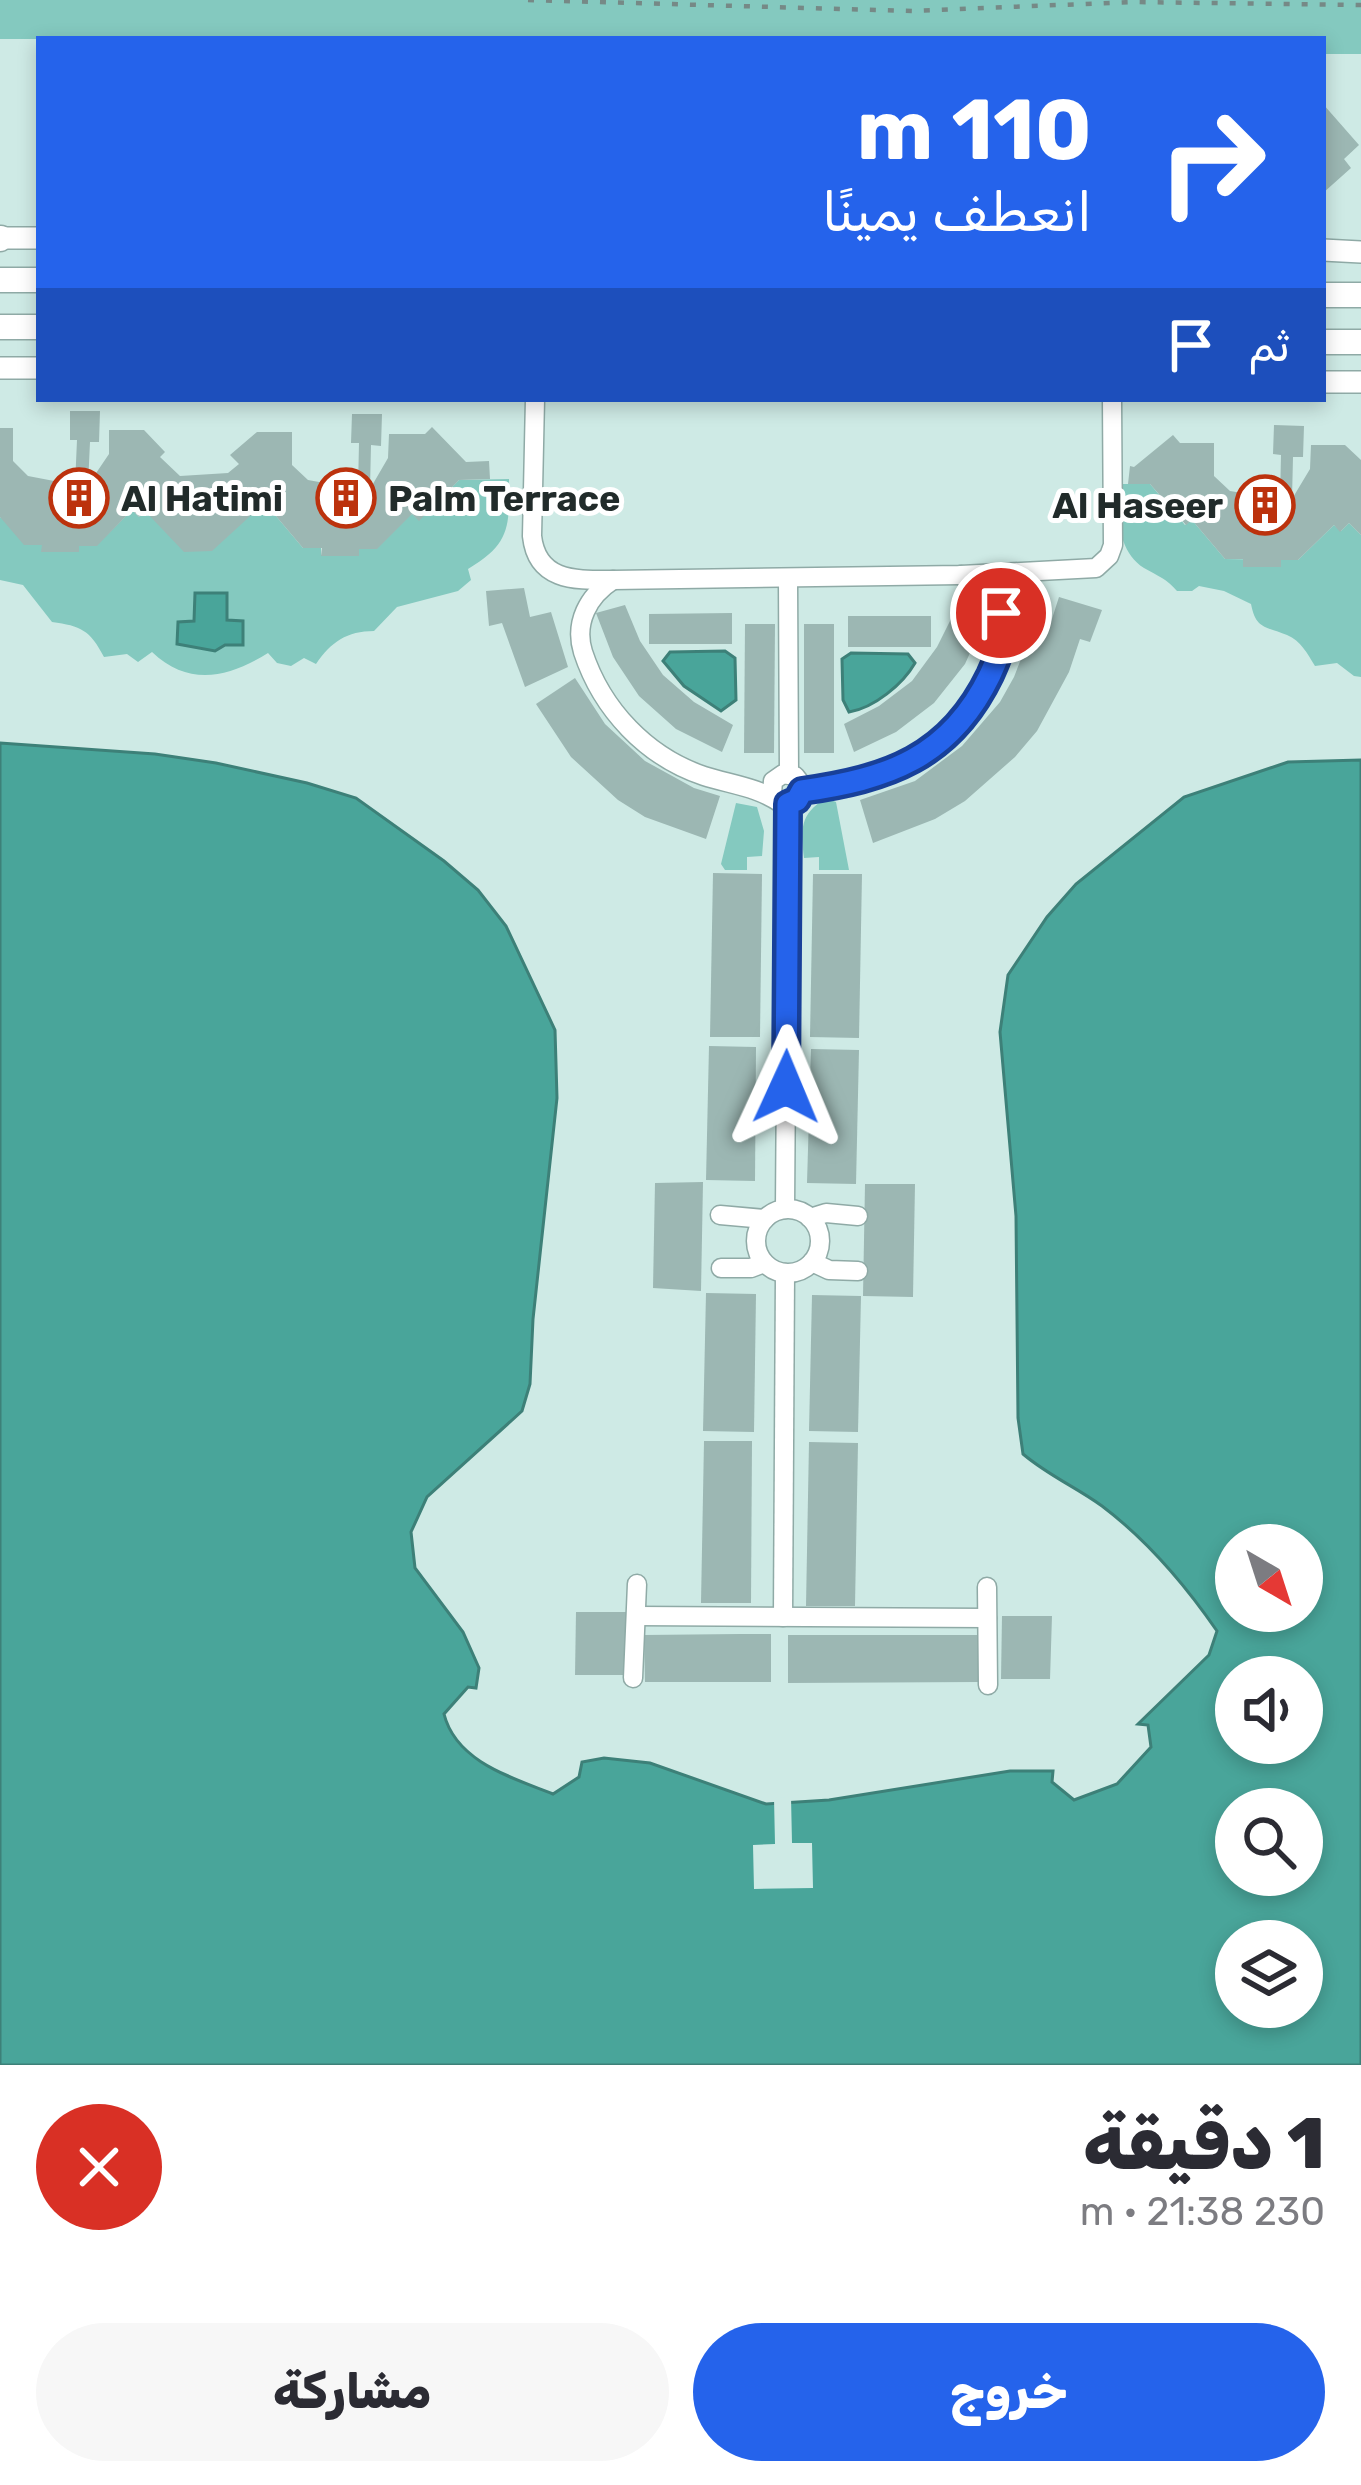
<!DOCTYPE html>
<html lang="ar">
<meta charset="utf-8">
<style>
body{margin:0;font-family:Rubik,"Noto Sans Arabic",sans-serif;background:#f7f7f7;color:#2b2b33;direction:rtl;height:100vh;display:flex;flex-direction:column;font-size:45px;white-space:nowrap}
*{box-sizing:border-box;margin:0}
p{font-size:39px;color:#7c7c81}
.icon{flex:none;width:66px;height:66px;fill:none;stroke:currentColor;stroke-width:2;stroke-linecap:round;stroke-linejoin:round}
.map{position:relative;height:2065px;overflow:hidden;direction:ltr}
.details{display:flex;flex-direction:column;background:#fff;flex:1}
.details>*{flex:none}
.guide{position:absolute;left:36px;top:36px;width:1290px;height:366px;border-radius:0px;box-shadow:0 6px 18px #0003;direction:rtl;background:#2563eb;color:#fff;overflow:hidden}
.needle{width:78px;rotate:141deg}
.fabs{position:absolute;left:1215px;top:1524px;display:grid;gap:24px}
.fabs a{display:grid;place-items:center;width:108px;height:108px;border-radius:50%;background:#fff;box-shadow:0 6px 18px #0003;font-size:60px}
.pin{position:absolute;display:grid;place-items:center;width:102px;height:102px;color:#fff;margin:-51px;border:6px solid #fff;border-radius:50%;box-shadow:0 3px 12px #0007}
.me{position:absolute;width:132px;margin:-66px;rotate:1deg;stroke-linejoin:round;filter:drop-shadow(0 0 9px #0008)}
.turn{display:flex;align-items:center;gap:42px;height:252px;padding:0 36px;font-size:54px}
.turn .icon{width:156px;height:156px;stroke-width:2.5}
.turn b{display:block;font-size:84px;line-height:102px}
.then{display:flex;align-items:center;height:114px;padding:0 36px;background:#0003;gap:24px;font-size:45px}
.round{display:grid;place-items:center;flex:none;width:126px;height:126px;border-radius:63px;background:#f7f7f7}
.summary{display:flex;align-items:center;justify-content:space-between;height:204px;padding:0 36px}
h1{font-size:72px;font-weight:800;line-height:90px}
.primary-button{display:flex;gap:24px;margin-top:auto;padding:24px 36px}
.primary-button a{flex:1;height:138px;border-radius:72px;background:#2563eb;color:#fff;font-size:48px;font-weight:800;line-height:138px;text-align:center}
.primary-button a+a{background:#f7f7f7;color:#2b2b33}
.map>svg:first-child{display:block}
.green{fill:#84c9bf}
.water{fill:#49a59a;stroke:#3d8078;stroke-width:3;fill-rule:evenodd}
.pier{fill:#ceeae5}
.building{fill:#9cb7b3}
.lines{fill:none;stroke-linecap:round;stroke-linejoin:round}
.minor-casing{stroke:#8faaa6;stroke-width:21}
.tertiary-casing{stroke:#8faaa6;stroke-width:24}
.secondary-casing{stroke:#8faaa6;stroke-width:27}
.minor{stroke:#fff;stroke-width:18}
.tertiary{stroke:#fff;stroke-width:21}
.secondary{stroke:#fff;stroke-width:24}
.rail{stroke:#768986;stroke-width:4.5;stroke-dasharray:6 12;stroke-linecap:butt}
.route-casing{stroke:#184099;stroke-width:30}
.route{stroke:#2563eb;stroke-width:21}
.labels{text-anchor:middle;stroke-width:10;stroke-linejoin:round;paint-order:stroke}
.poi-label{font-size:36px;font-weight:bold;fill:#212b2a;stroke:#fff;text-anchor:start}
</style>
<div class="map">
<svg width="1361" height="2065" viewBox="0 0 1361 2065">
<rect width="100%" height="100%" fill="#ceeae5"/>
<!-- green -->
<g class="green">
<polygon points="0,0 1361,0 1361,54 1323,54 1323,39 0,39"/>
<path d="M509,479C509,525 512,543 468,569L471,580L458,591L397,607L374,631C347,631 331,642 316,664L304,658L291,666L277,663L268,653C228,678 189,687 152,652L138,662L127,654L104,657C90,630 81,626 52,622L23,585L0,580V517L42,545V552H78L79,546L97,545L132,510L139,517L145,511L259,508L264,514L270,509L303,548H321V555L359,549L412,514L419,520L459,480Z"/>
<path d="M1118,484H1150L1185,525L1192,520L1225,559L1298,560L1334,525L1341,531L1349,523L1361,535V677L1354,676L1337,663L1315,666C1307,653 1301,641 1287,635C1266,626 1256,630 1251,604L1224,591L1199,586L1192,591H1177C1167,579 1158,576 1144,568C1116,550 1118,514 1118,484Z"/>
<path d="M826,798L836,802L849,870H819V857L804,858C801,829 799,815 826,798Z"/>
<polygon points="736,803 757,807 764,831 762,856 747,857 747,870 725,870 721,864"/>
</g>
<!-- water -->
<g class="water">
<polygon points="195,593 227,593 227,620 243,621 243,645 225,645 215,651 177,644 178,622 194,621"/>
<polygon points="725,651 735,658 736,700 721,711 684,686 663,661 670,652"/>
<path d="M851,653L908,654L915,663C903,684 874,708 849,712L843,700L842,659Z"/>
<path d="M0,743L155,754L216,763L307,783L356,798L444,861L478,890L506,926L555,1030L557,1098L533,1319L530,1384L522,1411L427,1497L411,1532L415,1568L463,1632L479,1668L476,1688L468,1687L444,1714C456,1762 513,1778 553,1794L579,1777L582,1762L604,1758L650,1763L766,1804L829,1800L1010,1771H1053L1052,1782L1074,1800L1117,1784L1151,1747L1148,1725L1138,1724L1209,1655L1217,1631C1186,1586 1147,1540 1102,1506C1076,1487 1049,1476 1023,1454L1018,1418L1016,1216L1000,1032L1008,975L1047,917L1076,884L1184,797L1288,762L1361,760V2065H0ZM1236,1545H1302V1611H1236ZM1236,1677H1302V1743H1236ZM1236,1809H1302V1875H1236ZM1236,1941H1302V2007H1236Z"/>
</g>
<!-- pier -->
<polygon class="pier" points="791,1797 792,1843 812,1843 813,1888 754,1889 753,1845 775,1844 774,1798"/>
<!-- building -->
<g class="building">
<polygon points="1323,104 1359,145 1344,159 1351,168 1323,193"/>
<polygon points="70,411 100,411 99,442 90,442 88,485 109,454 109,430 144,430 165,452 160,457 180,476 228,473 239,464 230,455 257,432 292,432 292,465 308,480 358,489 359,443 351,443 352,414 382,414 381,446 371,445 370,489 388,458 389,434 425,434 432,427 466,462 489,461 490,479 459,480 419,521 412,514 377,549 359,549 359,556 321,556 322,548 303,548 270,509 264,514 259,508 212,551 184,552 145,511 139,517 132,510 97,546 79,546 79,552 41,552 42,545 24,545 0,517 0,428 13,428 13,461 28,476 75,485 77,440 70,440"/>
<polygon points="1274,425 1304,426 1303,457 1293,457 1292,499 1310,469 1311,445 1345,445 1361,460 1361,535 1349,523 1340,532 1334,525 1298,560 1281,560 1281,567 1243,567 1243,559 1225,559 1192,520 1186,525 1150,484 1128,484 1130,466 1134,467 1173,435 1180,443 1214,443 1214,476 1230,491 1280,499 1281,455 1273,454"/>
<polygon points="524,588 530,617 551,612 568,667 525,687 502,623 489,626 486,591"/>
<polygon points="1059,597 1102,610 1090,642 1080,639 1069,672 1037,731 1015,757 965,801 935,819 873,843 860,800 915,781 962,746 1000,702 1014,677 1035,623 1049,628"/>
<polygon points="625,605 640,641 663,675 694,702 733,725 722,752 676,729 639,696 613,657 596,613"/>
<polygon points="957,607 986,617 965,664 934,703 896,732 854,752 844,724 879,706 912,681 937,647"/>
<polygon points="732,613 732,644 649,644 649,614"/>
<rect x="848" y="616" width="83" height="31"/>
<polygon points="745,624 775,624 774,753 744,753"/>
<rect x="804" y="624" width="30" height="129"/>
<polygon points="575,678 605,724 645,761 694,788 720,796 706,839 645,817 618,800 571,757 536,704"/>
<polygon points="713,873 762,874 760,1037 710,1037"/>
<polygon points="813,874 862,874 859,1038 810,1037"/>
<polygon points="709,1046 756,1047 755,1181 706,1180"/>
<polygon points="811,1049 859,1050 856,1184 807,1183"/>
<polygon points="703,1182 701,1291 653,1288 655,1183"/>
<polygon points="865,1184 915,1184 913,1297 863,1296"/>
<polygon points="706,1293 756,1294 754,1432 703,1431"/>
<polygon points="812,1295 861,1296 858,1432 809,1431"/>
<polygon points="704,1441 752,1441 751,1603 701,1603"/>
<polygon points="809,1442 858,1443 855,1606 806,1606"/>
<polygon points="576,1612 626,1612 624,1675 575,1675"/>
<polygon points="1002,1616 1052,1616 1050,1679 1001,1679"/>
<polygon points="740,1634 771,1634 771,1682 645,1682 644,1635"/>
<polygon points="788,1635 980,1635 979,1682 788,1683"/>
</g>
<g class="lines">
<defs>
<g id="minor">
<path d="M535,399L532,536C537,582 576,580 613,580L961,575L1096,568L1109,556L1113,545L1112,399"/>
<polyline points="788,579 789,774"/>
<path d="M613,580C588,596 574,623 583,652C602,710 647,757 704,776C733,785 758,787 782,804L797,800L802,785L795,776L783,774L773,781L772,794"/>
<path d="M802,791C836,786 870,783 901,767C943,747 1024,665 1002,613C994,596 976,586 961,575"/>
<polyline points="785,1209 788,804"/>
<circle cx="788" cy="1241" r="32"/>
<polyline points="720,1215 765,1219"/>
<polyline points="810,1218 826,1213 858,1216"/>
<polyline points="812,1262 829,1270 858,1271"/>
<polyline points="721,1268 751,1268 764,1263"/>
<polyline points="987,1587 988,1685"/>
<polyline points="636,1616 987,1618"/>
<polyline points="783,1617 785,1273"/>
<polyline points="633,1678 637,1584"/>
</g>
<g id="tertiary">
<polyline points="0,238 39,238"/>
<polyline points="1323,250 1361,252"/>
<polyline points="0,368 39,368"/>
<polyline points="1323,382 1361,382"/>
</g>
<g id="secondary">
<polyline points="0,239 1,238"/>
<polyline points="0,280 39,280"/>
<polyline points="1323,295 1361,295"/>
<polyline points="0,327 39,327"/>
<polyline points="1323,342 1361,342"/>
</g>
</defs>
<!-- minor casing -->
<use href="#minor" class="minor-casing"/>
<!-- tertiary casing -->
<use href="#tertiary" class="tertiary-casing"/>
<!-- secondary casing -->
<use href="#secondary" class="secondary-casing"/>
<!-- minor -->
<use href="#minor" class="minor"/>
<!-- tertiary -->
<use href="#tertiary" class="tertiary"/>
<!-- secondary -->
<use href="#secondary" class="secondary"/>
<!-- rail -->
<polyline class="rail" points="528,0 912,11 1132,2 1361,5"/>
</g>
<g class="lines">
<defs>
<path id="route" d="M786,1087L788,804L797,800L802,791C887,779 950,758 990,675C1000,653 1008,636 1001,613"/>
</defs>
<!-- route casing -->
<use href="#route" class="route-casing"/>
<!-- route -->
<use href="#route" class="route"/>
</g>
<!-- icons -->
<defs>
<symbol id="building-ring" viewBox="-11 -11 22 22"><circle r="9.5" fill="#fff" stroke="#bc320d" stroke-width="1.5"/><path d="M-4-6H4V6H1V3H-1V6H-4ZM-2.5-4.3h1.7v1.8h-1.7ZM.8-4.3h1.7v1.8H.8ZM-2.5-1h1.7V.8h-1.7ZM.8-1h1.7V.8H.8Z" fill="#bc320d"/></symbol>
</defs>
<g fill-rule="evenodd">
<use href="#building-ring" x="46" y="465" width="66" height="66"/>
<use href="#building-ring" x="313" y="465" width="66" height="66"/>
<use href="#building-ring" x="1232" y="472" width="66" height="66"/>
</g>
<g class="labels">
<!-- poi labels -->
<g class="poi-label">
<text x="121" y="511">Al Hatimi</text>
<text x="388" y="511">Palm Terrace</text>
<text x="1223" y="518" text-anchor="end">Al Haseer</text>
</g>
</g>
</svg>
<div class="fabs">
<a><svg class="needle" viewBox="-14 -14 28 28"><path d="M0-13l5 13h-10z" fill="#e53935"/><path d="M0 13l5-13h-10z" fill="#7c7c81"/></svg></a>
<a><svg class="icon" aria-label="sound" viewBox="0 0 24 24"><path d="M4 9h4l5-4v14l-5-4H4zM17 9q2 3 0 6"/></svg></a>
<a><svg class="icon" aria-label="search" viewBox="0 0 24 24"><circle cx="10" cy="10" r="6"/><path d="M15 15l6 6"/></svg></a>
<a><svg class="icon" aria-label="layers" viewBox="0 0 24 24"><path d="M12 4l9 5-9 5-9-5zM3 14l9 5 9-5"/></svg></a>
</div>
<div class="pin" style="left:1001px;top:613px;background:#d93025"><svg class="icon" aria-label="arrive" viewBox="0 0 24 24"><path d="M6 21V4h12l-3 4 3 4H6"/></svg></div>
<svg class="me" style="left:786px;top:1087px" viewBox="-20 -20 40 40"><path d="M0-17L14 15 0 8-14 15z" fill="#2563eb" stroke="#fff" stroke-width="4"/></svg>
<div class="guide">
<div class="turn"><svg class="icon" aria-label="right" viewBox="0 0 24 24"><path d="M7 20v-9h11M14 6l5 5-5 5"/></svg><div><b>110 m</b>انعطف يمينًا</div></div>
<div class="then">ثم<svg class="icon" aria-label="arrive" viewBox="0 0 24 24"><path d="M6 21V4h12l-3 4 3 4H6"/></svg></div>
</div>
</div>
<section class="details">
<div class="summary"><div><h1>1 دقيقة</h1><p>230 m · 21:38</p></div><a class="round" style="background:#d93025;color:#fff"><svg class="icon" aria-label="close" viewBox="0 0 24 24"><path d="M6 6l12 12M18 6L6 18"/></svg></a></div>
<div class="primary-button"><a>خروج</a><a>مشاركة</a></div>
</section>
